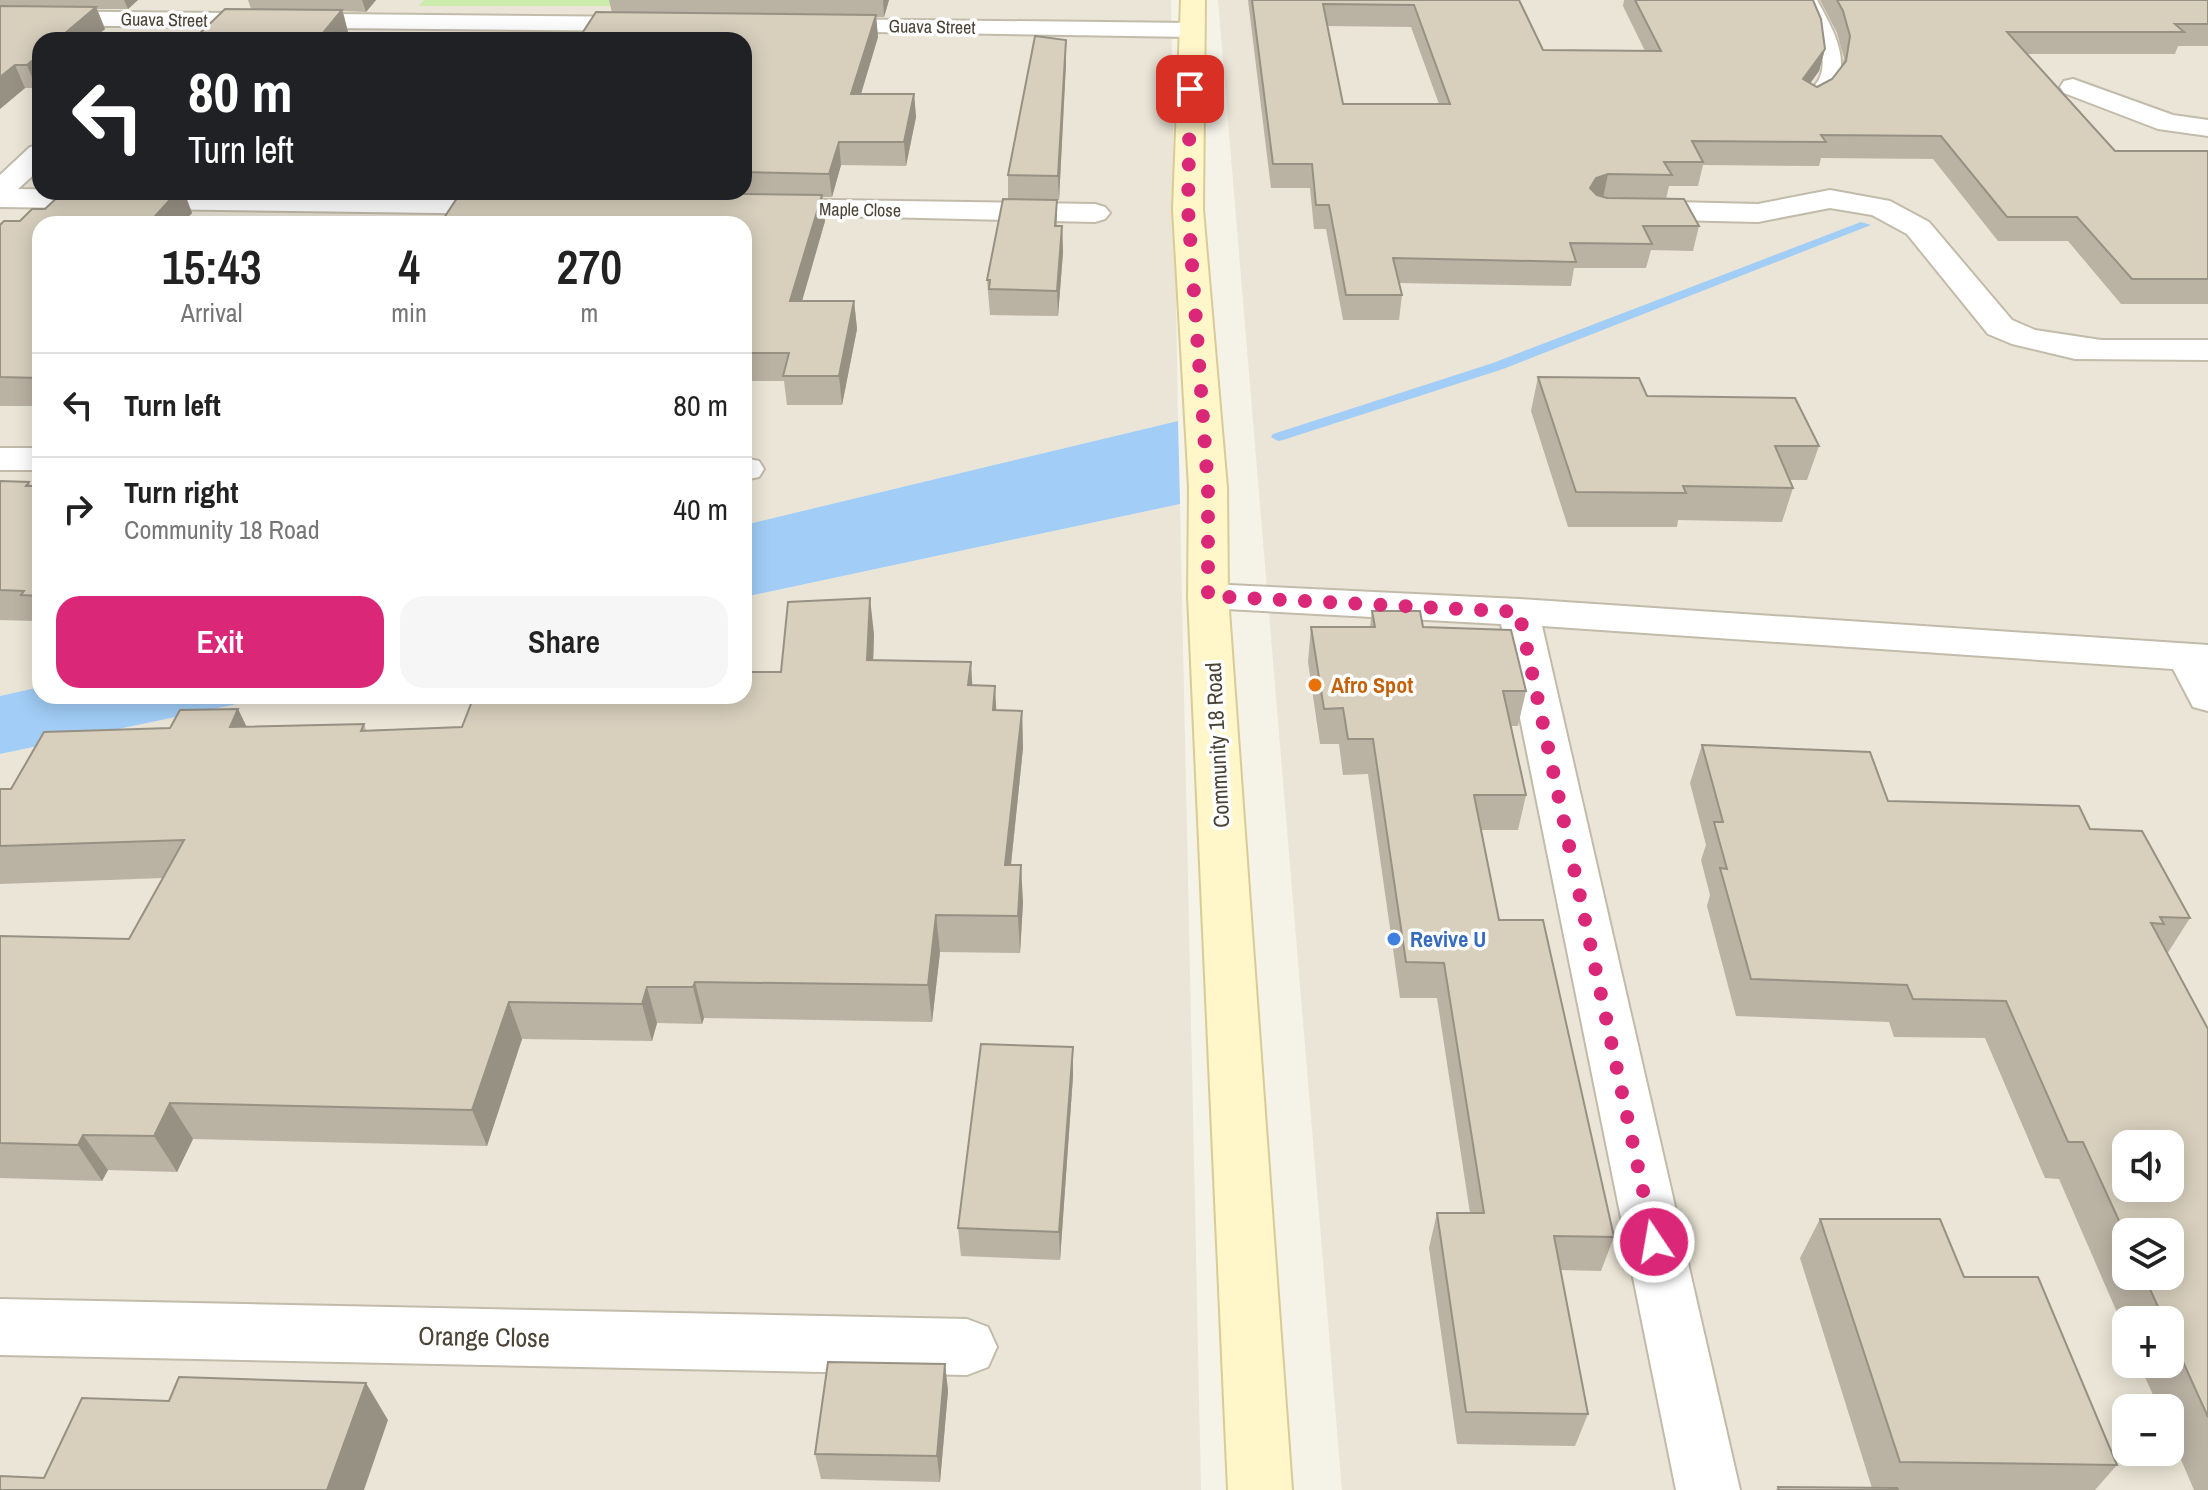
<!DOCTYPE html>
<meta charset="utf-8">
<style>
body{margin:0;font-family:"Archivo Narrow",sans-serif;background:#f6f6f6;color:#222;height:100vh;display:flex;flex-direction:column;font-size:30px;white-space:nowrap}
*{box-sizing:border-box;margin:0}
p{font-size:26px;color:#767676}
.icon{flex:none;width:44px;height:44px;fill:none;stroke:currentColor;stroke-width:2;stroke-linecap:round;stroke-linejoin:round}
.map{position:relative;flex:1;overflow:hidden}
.drawer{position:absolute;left:32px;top:216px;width:720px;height:488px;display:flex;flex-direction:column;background:#fff;border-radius:24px;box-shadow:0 4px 20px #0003}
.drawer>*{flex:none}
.hud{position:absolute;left:32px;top:32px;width:720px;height:168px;border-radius:24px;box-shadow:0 4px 20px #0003;background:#202124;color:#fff;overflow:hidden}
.controls{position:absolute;left:2112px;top:1130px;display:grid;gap:16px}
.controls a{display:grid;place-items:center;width:72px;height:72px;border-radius:16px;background:#fff;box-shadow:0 4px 20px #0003;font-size:40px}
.pin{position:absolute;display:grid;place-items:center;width:68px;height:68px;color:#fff;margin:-34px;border-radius:16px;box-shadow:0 4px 12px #0006}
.me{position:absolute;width:88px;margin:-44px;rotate:348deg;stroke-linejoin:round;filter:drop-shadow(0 0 6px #0008)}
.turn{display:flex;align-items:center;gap:28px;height:168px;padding:0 24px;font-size:36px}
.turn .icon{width:104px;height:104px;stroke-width:2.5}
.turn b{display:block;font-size:56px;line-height:68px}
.eta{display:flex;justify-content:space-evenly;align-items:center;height:136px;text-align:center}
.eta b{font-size:48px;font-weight:600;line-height:56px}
.primary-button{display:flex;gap:16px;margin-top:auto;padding:16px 24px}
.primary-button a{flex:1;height:92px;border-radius:24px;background:#db2777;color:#fff;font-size:32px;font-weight:600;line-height:92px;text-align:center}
.primary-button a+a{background:#f6f6f6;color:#222}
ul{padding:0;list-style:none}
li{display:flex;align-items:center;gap:24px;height:104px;padding:0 24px;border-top:2px solid #e0e0e0}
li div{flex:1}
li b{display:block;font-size:30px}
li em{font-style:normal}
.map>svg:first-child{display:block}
.residential{fill:#eae5d6;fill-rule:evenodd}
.green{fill:#ccecae}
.water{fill:#a1cdf6}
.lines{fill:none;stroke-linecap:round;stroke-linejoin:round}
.stream{fill:#a1cdf6;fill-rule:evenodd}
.lane-casing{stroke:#c2bbaa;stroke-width:4}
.street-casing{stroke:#c2bbaa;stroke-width:4}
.secondary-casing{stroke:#d9cb95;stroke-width:4}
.lane{fill:#fff;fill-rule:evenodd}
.street{fill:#fff;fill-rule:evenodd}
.secondary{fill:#fff6c9;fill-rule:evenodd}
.wall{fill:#bab2a3;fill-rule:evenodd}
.shaded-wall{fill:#979184}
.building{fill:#d8cfbd;stroke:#979184;stroke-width:2;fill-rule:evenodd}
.route{stroke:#db2777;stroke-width:14;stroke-dasharray:0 25.2}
.food-dot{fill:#e8710a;stroke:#fff;stroke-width:3}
.shop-dot{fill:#3f7fe0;stroke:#fff;stroke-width:3}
.labels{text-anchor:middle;stroke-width:7;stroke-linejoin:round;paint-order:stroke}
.far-street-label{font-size:18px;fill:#4a4336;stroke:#fff}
.food-label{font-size:22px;font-weight:bold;fill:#c56008;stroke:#fff;text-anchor:start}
.street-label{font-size:22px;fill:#4a4336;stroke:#fff}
.shop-label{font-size:22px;font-weight:bold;fill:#366cbe;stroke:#fff;text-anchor:start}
.near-street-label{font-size:26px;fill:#4a4336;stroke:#fff}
</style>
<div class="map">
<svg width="2208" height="1490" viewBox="0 0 2208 1490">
<rect width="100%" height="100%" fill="#f5f2e8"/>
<!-- residential -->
<g class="residential">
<path d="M0,0H1171L1178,421L744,525V224H40V687L0,696ZM40,40H744V192H40Z"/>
<path d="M1218,0H2208V1490H1342ZM2126,1144H2170V1188H2126ZM2126,1232H2170V1276H2126ZM2126,1320H2170V1364H2126ZM2126,1408H2170V1452H2126Z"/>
<polygon points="1180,504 1201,1490 0,1490 0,754 275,696 744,696 744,597"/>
</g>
<!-- green -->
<polygon class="green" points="424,0 614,0 611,6 419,6"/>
<!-- water -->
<g class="water">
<polygon points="1178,421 1180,504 744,597 744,525"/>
<polygon points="40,687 40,696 275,696 0,754 0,696"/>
</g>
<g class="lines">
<!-- stream -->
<polygon class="stream" points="1861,222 1871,225 1503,369 1283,440 1278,441 1271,437 1273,434 1493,363"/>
<defs>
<path id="lane" d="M1799,0H1817C1832,28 1855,64 1830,93C1824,99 1819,105 1810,107L1800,101C1805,94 1813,89 1818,81C1833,57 1809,21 1799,0Z"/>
<g id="street">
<polygon points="0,11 649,17 658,19 661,24 658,29 649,31 0,25"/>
<polygon points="818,19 1192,23 1201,25 1204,30 1201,35 1192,37 809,31 806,26 809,21"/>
<polygon points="2073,79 2173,115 2208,120 2208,136 2158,129 2064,93 2060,87 2064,81"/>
<polygon points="40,145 40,169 18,189 513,196 523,199 528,205 523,211 513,214 0,207 0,175 30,147"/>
<polygon points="1830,190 1890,201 1929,222 2012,320 2035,330 2101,340 2208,340 2208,360 2075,359 2012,344 1988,334 1907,234 1872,215 1830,208 1758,222 1630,219 1620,216 1615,210 1620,204 1630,201 1758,204"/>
<polygon points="766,199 1095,204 1105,207 1110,213 1105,219 1095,222 756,214 751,208 756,202"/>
<rect x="0" y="448" width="40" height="22"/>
<polygon points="744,458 759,461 764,469 759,477 744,480"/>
<polygon points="1208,584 1519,599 2208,645 2208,711 2193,707 2173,669 1542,626 1740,1490 1676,1490 1501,624 1208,608 1194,605 1188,596 1194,587"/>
<polygon points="0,1299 967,1319 988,1327 997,1347 988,1367 967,1375 0,1355"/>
</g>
<polygon id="secondary" points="1181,0 1205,0 1203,209 1227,488 1228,596 1292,1490 1228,1490 1188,596 1189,488 1173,209"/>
</defs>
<!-- lane casing -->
<use href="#lane" class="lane-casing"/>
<!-- street casing -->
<use href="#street" class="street-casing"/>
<!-- secondary casing -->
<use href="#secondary" class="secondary-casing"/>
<!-- lane -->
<use href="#lane" class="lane"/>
<!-- street -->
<use href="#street" class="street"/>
<!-- secondary -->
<use href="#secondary" class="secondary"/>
</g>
<!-- wall -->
<g class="wall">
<polygon points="0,0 138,0 128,9 97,9 105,29 92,40 40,40 40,85 36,88 25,88 0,109"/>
<polygon points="248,0 376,0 366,12 343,11 348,32 346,34 389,37 579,38 612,13 609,0 889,0 884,17 876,17 878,37 861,94 914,94 916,117 906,166 841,165 832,197 822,197 825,221 802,301 854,301 857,329 842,405 787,405 784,381 744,381 744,224 461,192 744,192 744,40 193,40 251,9"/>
<path d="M1248,0H1519L1543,50L1645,51L1623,6L1624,0H1813L1825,49L1819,71L1810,83L1817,87L1832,79L1842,66L1844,58L1837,33L1820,0H2208V46H2178L2175,54H2027L2115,151H2208V304H2121L2068,241H1998L1933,159L1821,158L1819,166L1703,165L1698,186H1669L1666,199L1699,226L1693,251L1651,250L1646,268H1574L1571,286L1399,283L1402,295L1399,320H1343L1326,229H1314L1310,188H1271ZM1327,26L1411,27L1439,104H1343Z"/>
<polygon points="1066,63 1059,200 1057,200 1057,226 1062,226 1063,252 1058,316 990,315 987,280 1008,199 1008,175"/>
<polygon points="63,192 184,192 192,213 182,224 40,224 40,406 0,406 0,225 20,221 45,209"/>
<polygon points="1538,377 1647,396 1819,446 1807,480 1790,480 1793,488 1782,522 1678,520 1677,527 1568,527 1531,411"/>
<polygon points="0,481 29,482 31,486 40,486 40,626 37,626 34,621 0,620"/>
<polygon points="1372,611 1423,627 1526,691 1518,726 1511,726 1526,795 1518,830 1481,830 1499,920 1614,1237 1601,1271 1560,1270 1588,1414 1575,1446 1457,1444 1429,1248 1437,1213 1470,1213 1437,998 1400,998 1368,774 1343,775 1339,744 1320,744 1308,662 1311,627 1370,627"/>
<polygon points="874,634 873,660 972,685 996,710 1022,711 1023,748 1011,865 1023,902 1020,953 940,952 932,1022 704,1018 702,1024 657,1023 652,1041 522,1039 487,1146 193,1139 177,1172 108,1170 102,1181 0,1178 0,936 129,939 163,878 0,884 0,789 11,789 170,728 238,709 247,727 364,724 366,730 462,727 744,696 781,672"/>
<path d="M1702,745L1888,801L2090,829L2190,918L2167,954L2208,1029V1490H2194L2170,1434V1408H2159L2139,1364H2170V1320H2126V1333L2059,1179L2045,1178L1985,1038L1894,1037L1889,1022L1736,1016L1707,906L1710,895L1701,860L1706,845L1690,783ZM2126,1232L2170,1276H2126Z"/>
<polygon points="1073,1047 1073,1076 1060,1260 961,1256 958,1228"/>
<polygon points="1820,1219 1964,1277 2117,1465 2095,1490 1776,1490 1778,1487 1872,1488 1800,1258"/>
<polygon points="945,1364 948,1391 940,1482 821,1479 815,1454"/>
</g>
<!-- shaded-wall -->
<g class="shaded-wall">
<polygon points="124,0 138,0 128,9"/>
<polygon points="362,0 376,0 366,12"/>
<polygon points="883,0 889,0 884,17"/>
<polygon points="96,7 105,29 92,40 57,40"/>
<polygon points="342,10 348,32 342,40 322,34"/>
<polygon points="876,15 878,37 854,117 851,94"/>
<polygon points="1066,40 1066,63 1059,200 1058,176"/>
<polygon points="1825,49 1819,71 1797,102 1803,79"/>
<polygon points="40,54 40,85 36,88 27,65"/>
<polygon points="15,65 25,88 0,109 0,77"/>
<polygon points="914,94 916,117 906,166 904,142"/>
<polygon points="839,142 841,165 832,197 829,174"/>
<polygon points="1608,174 1603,198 1591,202 1590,188 1596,178"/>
<polygon points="177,192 184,192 192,213 182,224 148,224"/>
<polygon points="822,195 825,221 794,329 790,301"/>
<polygon points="1062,226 1063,252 1058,316 1057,291"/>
<polygon points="854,301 857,329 842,405 839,376"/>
<polygon points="870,598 874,634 872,696 867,660"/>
<polygon points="971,662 973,698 968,685"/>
<polygon points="995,686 997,723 993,710"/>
<polygon points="238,709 255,745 230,727"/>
<polygon points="1022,711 1023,748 1007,902 1005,865"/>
<polygon points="1021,865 1023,902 1020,953 1018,916"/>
<polygon points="936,915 940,952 932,1022 928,985"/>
<polygon points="695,982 704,1018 702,1024 693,987"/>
<polygon points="647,987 657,1023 652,1041 642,1004"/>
<polygon points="509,1002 522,1039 487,1146 472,1110"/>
<polygon points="1073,1047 1073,1076 1060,1260 1059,1232"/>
<polygon points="170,1103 193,1139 177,1172 154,1136"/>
<polygon points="83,1135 108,1170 102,1181 78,1145"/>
<polygon points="945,1364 948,1391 940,1482 937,1456"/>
<polygon points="366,1383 388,1420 364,1490 327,1490"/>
</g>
<!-- building -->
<g class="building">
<path d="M1252,0H1519L1543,50L1661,51L1635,0H1813L1821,19L1825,49L1803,79L1817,87L1832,79L1846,61L1850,36L1843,11L1837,0H2208V24H2175L2184,32H2007L2115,151H2208V279H2132L2077,217H2007L1941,136L1821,135L1826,142L1692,141L1703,162H1664L1672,175L1608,174L1596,178L1590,188L1597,195L1607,198L1684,199L1699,226H1643L1652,244L1570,243L1576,262L1393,258L1402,295H1346L1329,205H1316L1312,164H1273ZM1323,4L1414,5L1450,104H1343Z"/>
<polygon points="0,6 96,7 57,40 40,40 40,54 27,65 15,65 0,77"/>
<polygon points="225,9 342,10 322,34 389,35 387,37 579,38 596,12 876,15 851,94 914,94 904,142 839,142 829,174 744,172 744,40 193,40"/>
<polygon points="1035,36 1066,40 1058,176 1008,175"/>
<polygon points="63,192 177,192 148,224 40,224 40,378 0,377 0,225 4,221 20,221 32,209 45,209"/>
<polygon points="461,192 611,192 822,195 790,301 854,301 839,376 783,376 789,353 744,353 744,224 440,224"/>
<polygon points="1003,199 1057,200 1055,226 1062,226 1057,291 989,289 990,280 987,280"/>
<polygon points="1538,377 1639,378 1647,396 1795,398 1819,446 1775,446 1793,488 1683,486 1686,493 1576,492"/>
<polygon points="0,481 29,482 26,486 40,486 40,596 21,595 24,591 0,590"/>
<polygon points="870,598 867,660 971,662 968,685 995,686 993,710 1022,711 1005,865 1021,865 1018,916 936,915 928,985 695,982 693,987 647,987 642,1004 509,1002 472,1110 170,1103 154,1136 83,1135 78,1145 0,1143 0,936 129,939 184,840 0,846 0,789 11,789 44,732 170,728 180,710 238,709 230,727 364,724 361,731 462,727 474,696 744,696 744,672 781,672 788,602"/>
<polygon points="1372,611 1420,611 1423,627 1511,630 1526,691 1503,691 1526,795 1474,795 1499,920 1543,920 1614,1237 1554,1236 1588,1414 1466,1412 1437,1213 1484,1213 1444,963 1406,962 1373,739 1348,739 1343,708 1324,709 1311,627 1375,627"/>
<path d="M1702,745L1870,752L1888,801L2079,806L2090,829L2142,831L2190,918L2160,917L2164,924L2151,923L2208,1029V1417L2170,1333V1320H2164L2144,1276H2170V1232H2126V1236L2083,1142H2068L2006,1001L1913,999L1907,985L1751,979L1720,868L1727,869L1714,822H1723ZM2126,1144H2170V1188H2126Z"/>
<polygon points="981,1044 1073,1047 1059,1232 958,1228"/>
<polygon points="1820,1219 1940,1219 1964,1277 2038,1277 2117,1465 1900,1462"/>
<polygon points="828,1362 945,1364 937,1456 815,1454"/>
<polygon points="179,1377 366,1383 327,1490 0,1490 0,1476 44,1478 82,1398 169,1401"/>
<polygon points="1778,1487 1897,1488 1898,1490 1779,1490"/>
</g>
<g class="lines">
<!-- route -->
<polyline class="route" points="1190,89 1188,209 1208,488 1208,596 1519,612 1654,1242"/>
</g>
<!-- markers -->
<circle class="food-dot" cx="1315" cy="685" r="8"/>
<circle class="shop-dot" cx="1394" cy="939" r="8"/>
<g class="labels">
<!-- far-street labels -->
<g class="far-street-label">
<text transform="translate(164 20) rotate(1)" y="6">Guava Street</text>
<text transform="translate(932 27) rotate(1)" y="6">Guava Street</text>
<text transform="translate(860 210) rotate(1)" y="6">Maple Close</text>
</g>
<!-- food labels -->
<g class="food-label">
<text x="1331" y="693">Afro Spot</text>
</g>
<!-- street labels -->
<g class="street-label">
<text transform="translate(1217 745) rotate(-93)" y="8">Community 18 Road</text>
</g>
<!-- shop labels -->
<g class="shop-label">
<text x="1410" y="947">Revive U</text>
</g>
<!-- near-street labels -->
<g class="near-street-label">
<text transform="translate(484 1337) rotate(1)" y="9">Orange Close</text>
</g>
</g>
</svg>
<div class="controls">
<a><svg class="icon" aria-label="sound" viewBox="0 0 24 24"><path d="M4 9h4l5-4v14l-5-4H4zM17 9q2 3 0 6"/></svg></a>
<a><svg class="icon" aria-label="layers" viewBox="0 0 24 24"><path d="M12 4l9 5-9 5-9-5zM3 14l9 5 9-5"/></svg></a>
<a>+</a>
<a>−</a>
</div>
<div class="pin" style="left:1190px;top:89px;background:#d93025"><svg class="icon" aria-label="arrive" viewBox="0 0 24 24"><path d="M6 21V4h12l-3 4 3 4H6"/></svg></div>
<svg class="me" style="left:1654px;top:1242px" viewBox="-20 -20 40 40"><circle r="17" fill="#db2777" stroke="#fff" stroke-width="3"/><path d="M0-11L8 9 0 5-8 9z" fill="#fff"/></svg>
<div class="hud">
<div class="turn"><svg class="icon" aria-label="left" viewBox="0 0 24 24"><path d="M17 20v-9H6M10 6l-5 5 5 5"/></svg><div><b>80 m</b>Turn left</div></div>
</div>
<section class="drawer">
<div class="eta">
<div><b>15:43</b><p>Arrival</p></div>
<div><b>4</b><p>min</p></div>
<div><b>270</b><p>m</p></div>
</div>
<ul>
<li><svg class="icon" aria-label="left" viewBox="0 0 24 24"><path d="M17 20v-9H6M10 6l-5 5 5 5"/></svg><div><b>Turn left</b></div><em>80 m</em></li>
<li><svg class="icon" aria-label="right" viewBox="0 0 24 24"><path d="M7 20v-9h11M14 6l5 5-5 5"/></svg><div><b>Turn right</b><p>Community 18 Road</p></div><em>40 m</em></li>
</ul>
<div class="primary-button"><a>Exit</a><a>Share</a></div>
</section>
</div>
